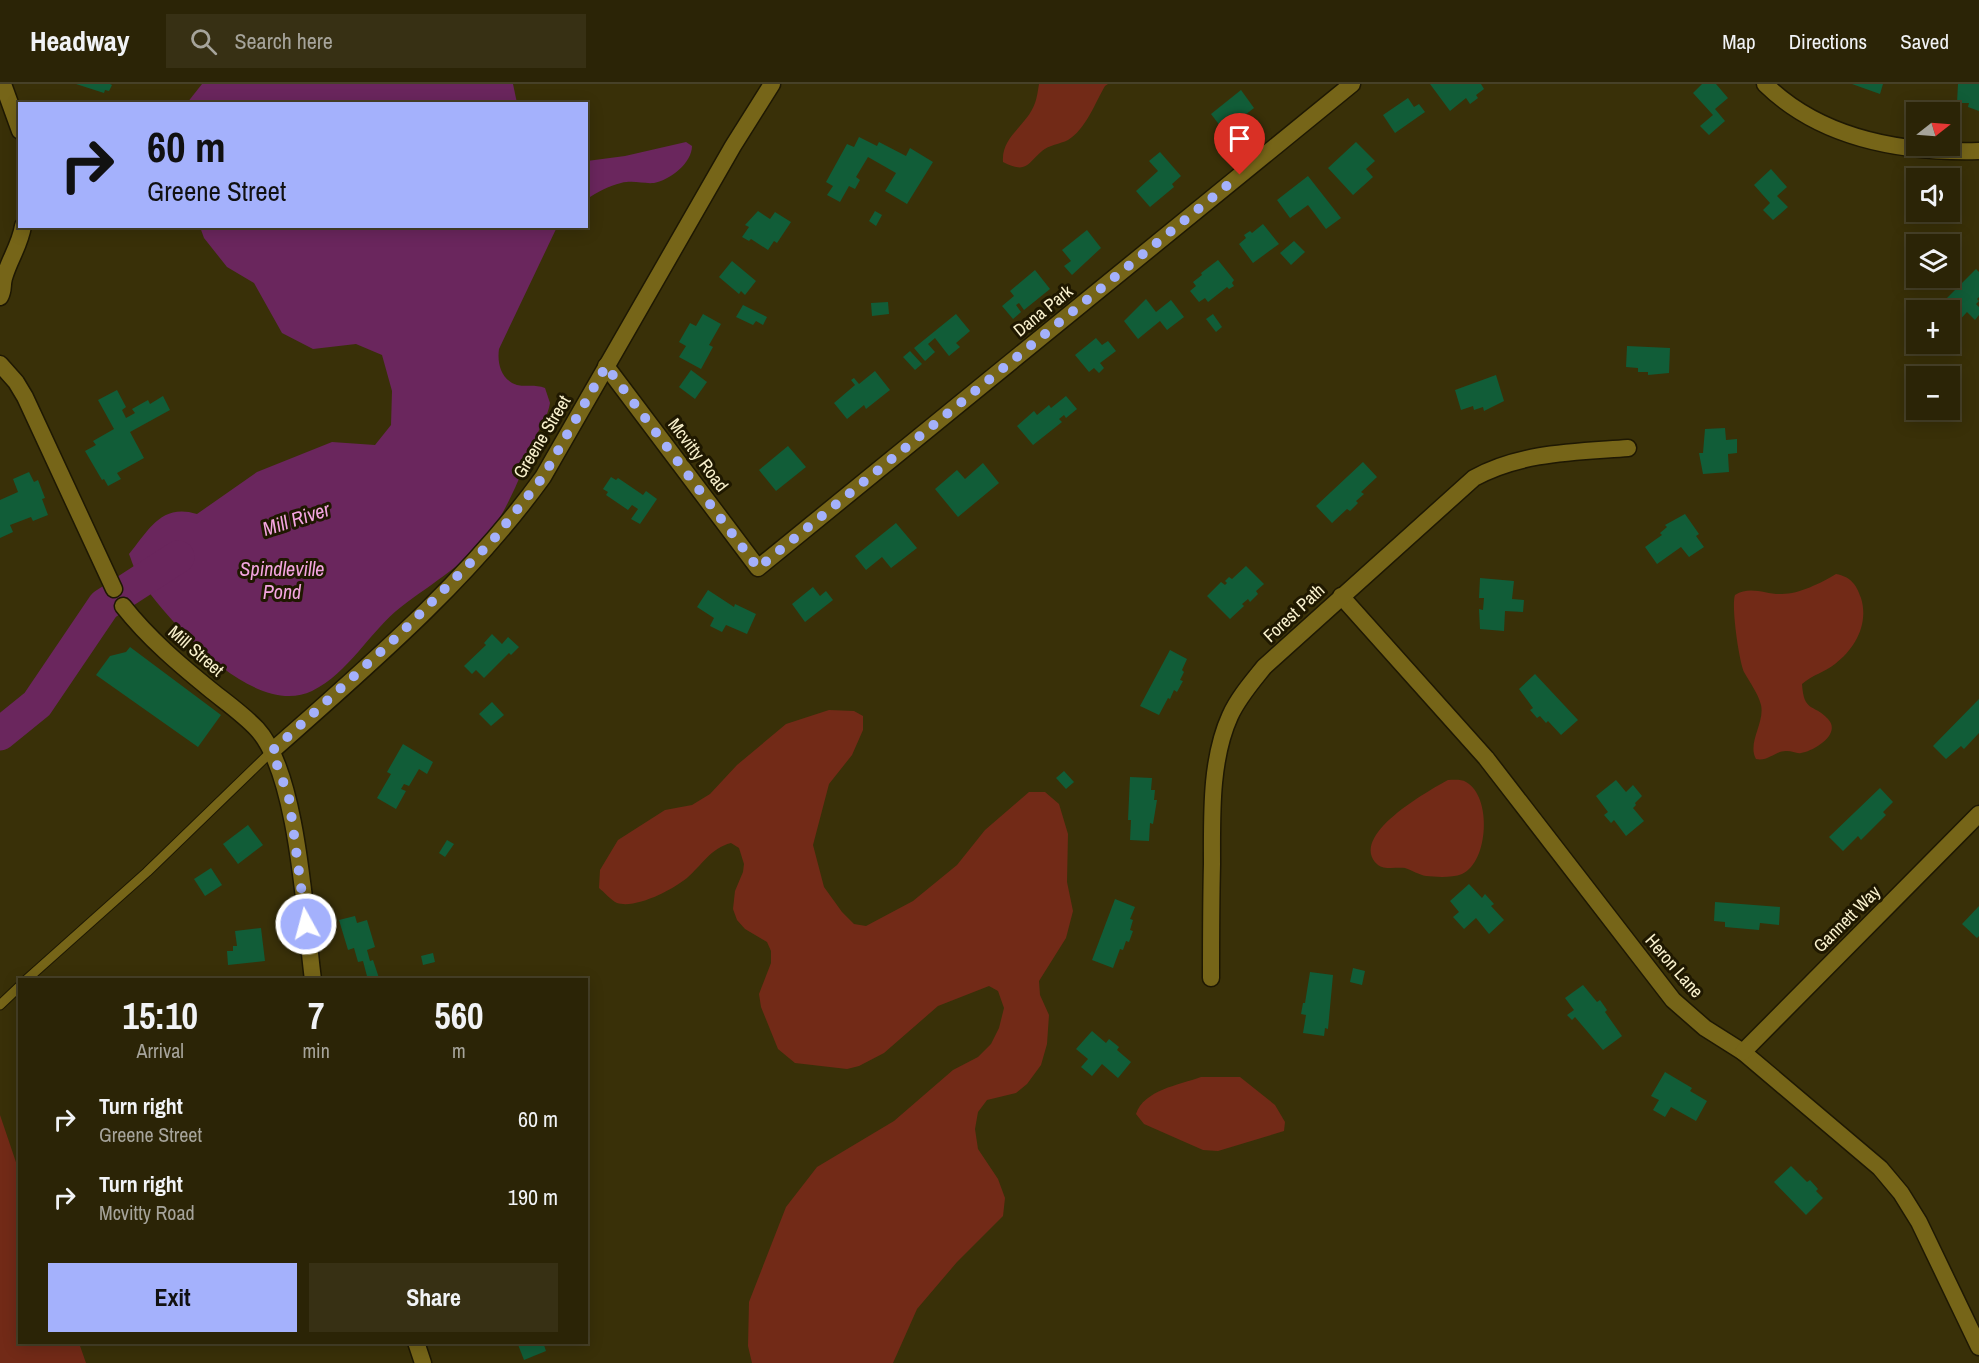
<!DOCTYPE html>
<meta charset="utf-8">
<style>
body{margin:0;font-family:"Archivo Narrow",sans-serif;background:#373014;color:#f1f3f6;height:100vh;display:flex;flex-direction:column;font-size:22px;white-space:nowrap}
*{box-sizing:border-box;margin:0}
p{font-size:20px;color:#a6a49b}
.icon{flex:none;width:33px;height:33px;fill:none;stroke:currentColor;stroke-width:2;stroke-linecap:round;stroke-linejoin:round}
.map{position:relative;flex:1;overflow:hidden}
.sheet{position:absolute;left:18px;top:894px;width:570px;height:366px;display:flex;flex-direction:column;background:#2b2406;border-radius:0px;box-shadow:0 3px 15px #0003,0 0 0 2px #474128}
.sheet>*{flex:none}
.hud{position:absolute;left:18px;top:18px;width:570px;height:126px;border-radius:0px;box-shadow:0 3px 15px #0003,0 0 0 2px #474128;background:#a4b1fc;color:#111;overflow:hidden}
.needle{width:39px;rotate:73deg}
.tools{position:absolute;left:1906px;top:18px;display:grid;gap:12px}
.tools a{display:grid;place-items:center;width:54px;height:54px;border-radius:0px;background:#2b2406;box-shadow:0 3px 15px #0003,0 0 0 2px #474128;font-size:30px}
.pin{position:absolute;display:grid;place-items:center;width:51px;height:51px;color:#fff;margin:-62px -26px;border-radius:50% 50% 50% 0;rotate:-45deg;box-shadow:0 0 6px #0007}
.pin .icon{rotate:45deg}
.me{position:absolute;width:66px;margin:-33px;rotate:353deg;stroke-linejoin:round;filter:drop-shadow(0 0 4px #0008)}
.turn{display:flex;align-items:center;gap:21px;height:126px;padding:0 30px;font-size:27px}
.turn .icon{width:78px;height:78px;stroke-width:2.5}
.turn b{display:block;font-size:42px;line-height:51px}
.eta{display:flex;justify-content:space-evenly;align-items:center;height:102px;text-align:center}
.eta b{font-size:36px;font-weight:700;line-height:42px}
.action{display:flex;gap:12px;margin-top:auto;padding:12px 30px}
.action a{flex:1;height:69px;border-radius:0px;background:#a4b1fc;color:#111;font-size:24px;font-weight:700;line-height:69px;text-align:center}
.action a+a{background:#373014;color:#f1f3f6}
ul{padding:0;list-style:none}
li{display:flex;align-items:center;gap:18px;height:78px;padding:0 30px}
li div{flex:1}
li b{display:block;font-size:22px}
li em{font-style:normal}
header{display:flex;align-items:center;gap:36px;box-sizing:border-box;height:84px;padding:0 30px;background:#2b2406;border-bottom:2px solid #474128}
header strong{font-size:28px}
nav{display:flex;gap:33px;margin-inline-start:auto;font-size:21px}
.search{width:420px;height:54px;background:#373014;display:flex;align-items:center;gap:15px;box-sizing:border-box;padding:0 21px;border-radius:0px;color:#a6a49b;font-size:22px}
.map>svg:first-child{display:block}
.green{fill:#722a17}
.water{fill:#6a265d}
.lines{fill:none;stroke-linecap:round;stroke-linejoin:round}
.river{stroke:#6a265d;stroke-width:33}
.building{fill:#115d38}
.service-casing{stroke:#1e1803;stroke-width:11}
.minor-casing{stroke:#1e1803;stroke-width:19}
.tertiary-casing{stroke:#1e1803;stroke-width:19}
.service{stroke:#766518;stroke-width:9}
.minor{stroke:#766518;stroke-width:16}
.tertiary{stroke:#766518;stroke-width:16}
.route{stroke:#a4b1fc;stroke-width:10;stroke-dasharray:0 18}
.labels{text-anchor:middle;stroke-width:6;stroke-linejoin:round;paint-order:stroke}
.street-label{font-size:18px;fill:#f9f1cd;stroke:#1f1800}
.water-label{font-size:20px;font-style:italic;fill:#f5a6e1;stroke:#1f1800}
</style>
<header>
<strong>Headway</strong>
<div class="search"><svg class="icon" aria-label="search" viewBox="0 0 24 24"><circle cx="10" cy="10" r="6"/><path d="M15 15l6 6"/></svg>Search here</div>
<nav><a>Map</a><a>Directions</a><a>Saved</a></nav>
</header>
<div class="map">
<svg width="1979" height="1279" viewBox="0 0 1979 1279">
<rect width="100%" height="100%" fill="#393008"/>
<!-- green -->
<g class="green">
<path d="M1039,0H1108L1105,2C1095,19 1086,45 1068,56C1060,60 1049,61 1042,67C1027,80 1027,90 1003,78C1001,52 1027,42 1035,19C1037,14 1038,6 1039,0Z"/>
<path d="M1836,490C1851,493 1856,500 1861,514C1869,540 1855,565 1835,580C1825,588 1812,591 1802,600C1804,629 1813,619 1828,635C1842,650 1814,667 1801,669C1797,670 1792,667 1787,667C1776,666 1768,678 1756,675C1747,659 1765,639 1761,621C1758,609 1750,599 1744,588C1739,577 1731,522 1735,511C1751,501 1766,511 1782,510C1799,510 1821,499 1836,490Z"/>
<path d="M829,626L854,627L863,632V646L852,671L829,700L813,761L824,803L842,828L854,840L866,842L913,817L957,781L985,746L1029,708H1045L1059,720L1068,750L1067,798L1073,827L1066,854L1039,897L1040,911L1049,931L1047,960L1041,981L1027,1000L1016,1009L987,1016L978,1028L975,1045L978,1065L998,1095L1005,1114L1003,1132L957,1178L917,1225L893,1279H752L748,1262L749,1218L786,1123L817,1083L894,1037L953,986L978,973L991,960L999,944L1004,924L998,907L989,902L938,922L884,969L859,982L847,985L795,979L778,965L761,923L759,910L771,879V867L767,858L745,845L737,836L733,825L735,807L743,788L744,780L739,764L731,759C711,764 702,781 687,794C672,806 636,825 617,819C611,816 604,808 599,804L600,786L618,756L665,726L692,721L710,710L737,681L786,640Z"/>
<path d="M1448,696C1454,696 1461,695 1466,698C1492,712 1489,778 1462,790C1452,794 1436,793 1426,792C1419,791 1412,786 1405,784C1397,783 1384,786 1378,781C1346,752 1430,706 1448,696Z"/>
<path d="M1201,993H1240L1275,1021L1285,1038L1284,1047L1218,1067L1203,1066L1144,1040L1136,1030C1144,1006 1179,1001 1201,993Z"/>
<polygon points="0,1031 19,1087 20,1258 79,1259 86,1279 0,1279"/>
</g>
<!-- water -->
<g class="water">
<polygon points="202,0 513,0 517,19 187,19"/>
<path d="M686,58L692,62C692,79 670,96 654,99C643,100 634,96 621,99C609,102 597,108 587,115V77L625,72Z"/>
<path d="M200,143H557L499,265C497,279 501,296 517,301C526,303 535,300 545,304L550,319C548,333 539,344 534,357C523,386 511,417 494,443C471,477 432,499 401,523C369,548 349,589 312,607C254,635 172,540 142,499C136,491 133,480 129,470C149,446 161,419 197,430L257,388L332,358L375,361L391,341L392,307L382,271L356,260L313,265L282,249L254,199L227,183L204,154Z"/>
</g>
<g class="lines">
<!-- river -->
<polyline class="river" points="0,650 37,620 104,521 178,473"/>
</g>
<!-- building -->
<g class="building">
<polygon points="76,0 110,0 112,1 109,7 105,6 104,9"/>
<polygon points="1430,0 1481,0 1484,5 1476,11 1478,14 1470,20 1466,14 1450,27"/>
<polygon points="1702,0 1716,0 1728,14 1715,25 1725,37 1709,51 1700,42 1713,31 1693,9"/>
<polygon points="1852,0 1883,0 1880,10"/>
<polygon points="1958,0 1979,0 1979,27 1968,23 1969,19 1957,19"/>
<polygon points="1241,6 1254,24 1224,47 1211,30"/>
<polygon points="1408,14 1414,23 1419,20 1425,28 1395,49 1383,31"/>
<polygon points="859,53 877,62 879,58 906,72 910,64 933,78 907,120 885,107 896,89 868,73 856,93 860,96 855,105 849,102 840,118 827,111 833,102 826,98 847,60 854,63"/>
<polygon points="1356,58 1375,77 1366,85 1373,93 1353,111 1328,84"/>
<polygon points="1160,68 1181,92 1172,100 1174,103 1150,123 1136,107 1158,87 1149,77"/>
<polygon points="1771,85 1787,103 1777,112 1788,123 1773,136 1763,126 1770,119 1754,101"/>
<polygon points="1308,92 1341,134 1326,145 1308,121 1290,134 1277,116"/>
<polygon points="758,127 770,135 775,128 791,138 777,159 774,157 768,166 751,155 749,157 742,153 749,143 745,141"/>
<polygon points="875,127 882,131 876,142 869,137"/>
<polygon points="1263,140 1279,160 1253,179 1239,160 1246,154 1244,151 1250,147 1252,149"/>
<polygon points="1087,146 1101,164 1072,191 1064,182 1071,177 1062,166"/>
<polygon points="1294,157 1305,168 1291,181 1280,169"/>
<polygon points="1218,176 1234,196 1232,199 1234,202 1229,205 1227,203 1208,218 1205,214 1199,218 1190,207 1196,202 1193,198 1202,191 1201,189"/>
<polygon points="732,177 756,197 745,211 741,207 739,210 719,193"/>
<polygon points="1976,185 1979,188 1979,213 1977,215 1979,217 1976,220 1979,223 1979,231 1975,236 1967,228 1956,240 1950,233 1950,226 1943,226 1939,222"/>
<polygon points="1035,186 1050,205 1024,226 1019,219 1016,221 1021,228 1013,235 1002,222 1014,212 1010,207"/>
<polygon points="1146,215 1156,228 1171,216 1184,233 1167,246 1160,237 1138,255 1124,237"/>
<polygon points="888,218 889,230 872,232 871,219"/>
<polygon points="743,221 767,233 763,241 756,237 753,241 736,233"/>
<polygon points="703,230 721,240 709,261 713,263 701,285 679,273 686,262 679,258 690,239 696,242"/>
<polygon points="956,230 970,247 956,259 960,263 949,272 935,254 928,260 935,268 925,277 914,264"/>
<polygon points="1213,230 1222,243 1216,248 1206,235"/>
<polygon points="1096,254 1102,261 1108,257 1116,267 1100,279 1104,284 1099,289 1094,284 1089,288 1075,271"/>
<polygon points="1627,262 1670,264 1669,289 1648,291 1648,288 1638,288 1638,284 1626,283"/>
<polygon points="910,267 922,280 915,286 903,273"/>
<polygon points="691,286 707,298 695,315 679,303"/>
<polygon points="875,287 890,306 866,325 864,321 847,335 834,319 855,301 851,296 854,294 859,300"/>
<polygon points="1496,291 1504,317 1484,327 1483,323 1474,326 1473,322 1461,326 1455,306"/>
<polygon points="117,306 126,323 122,326 126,334 135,329 132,325 148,316 150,320 163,312 170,326 130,348 144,374 117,389 121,395 108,402 104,395 102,396 85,367 96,361 93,357 114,345 98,316"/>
<polygon points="1066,312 1077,325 1066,334 1064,331 1059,335 1062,338 1033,361 1017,342 1034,327 1037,331 1049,321 1051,324"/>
<polygon points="1725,344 1726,356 1737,355 1737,369 1728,370 1729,388 1703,390 1699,369 1703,369 1705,345"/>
<polygon points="788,362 806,383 776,407 759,386"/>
<polygon points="1363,378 1377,393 1361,408 1364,410 1356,417 1358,419 1350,427 1347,425 1332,439 1316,422"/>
<polygon points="983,379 999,399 958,433 935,405 957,386 965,395"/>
<polygon points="29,388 34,398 38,396 45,414 42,415 48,431 33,437 31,433 10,441 13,448 0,454 0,416 18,408 13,395"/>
<polygon points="611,393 616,396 618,394 643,411 646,407 657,415 640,440 631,435 638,425 632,421 628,426 606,411 608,408 603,405"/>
<polygon points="1685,430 1699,450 1696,452 1704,463 1689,473 1681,463 1657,480 1645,463 1662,451 1660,449 1667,443 1665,441"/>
<polygon points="896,439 917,464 891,484 882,473 866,486 855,472"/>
<polygon points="1246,482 1264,500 1256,507 1258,510 1250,518 1248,515 1242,520 1244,522 1230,535 1207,512 1221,498 1225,501 1227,499 1225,497 1229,493 1232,495"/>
<polygon points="1480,494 1514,497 1512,515 1524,516 1523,528 1505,527 1504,547 1480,545 1479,525 1483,526 1484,514 1479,514"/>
<polygon points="813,503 820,512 826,507 833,516 805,538 792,520"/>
<polygon points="708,506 734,523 735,520 756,530 747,550 726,541 722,548 710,542 714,534 697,523"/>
<polygon points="492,550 502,560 508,553 519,563 511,571 509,569 484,594 476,586 472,590 464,582 486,561 484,559"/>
<polygon points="130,563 221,631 198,663 96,591 110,572 126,568"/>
<polygon points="1170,566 1187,575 1182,586 1184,588 1180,596 1183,597 1177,608 1174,606 1170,615 1168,614 1159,631 1140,622"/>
<polygon points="1535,590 1578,636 1561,651 1548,637 1546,639 1540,632 1537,634 1530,626 1533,624 1519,605"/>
<polygon points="1979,615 1979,649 1964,665 1961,662 1946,675 1933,662"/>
<polygon points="492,618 504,631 491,642 479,630"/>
<polygon points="403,660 433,678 427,690 419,685 409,702 404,700 401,705 406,707 396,725 377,714 391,690 387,688"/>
<polygon points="1064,687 1074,698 1066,705 1056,694"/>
<polygon points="1130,693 1152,694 1151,706 1155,706 1154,716 1157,716 1153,740 1150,739 1149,757 1130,756 1131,736 1128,736"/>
<polygon points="1616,696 1626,708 1633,701 1642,712 1635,719 1636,721 1633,724 1644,737 1626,752 1614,736 1611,739 1604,731 1608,728 1596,712"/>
<polygon points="1880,704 1893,718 1883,728 1886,731 1861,756 1858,752 1843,767 1829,753"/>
<polygon points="248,741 263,761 238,780 223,760"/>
<polygon points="447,756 454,760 445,773 439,769"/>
<polygon points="211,784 222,801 205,812 194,795"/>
<polygon points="1469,800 1482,814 1485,810 1494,820 1491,822 1504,836 1489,850 1476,834 1464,845 1453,833 1459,828 1450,817"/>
<polygon points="1115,815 1135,823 1130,835 1133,836 1130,846 1133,847 1129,858 1126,857 1123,866 1120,865 1113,884 1092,876"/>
<polygon points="1715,818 1780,823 1779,841 1760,839 1759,846 1725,843 1725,838 1714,837"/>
<polygon points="1979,822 1979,852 1977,854 1962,840"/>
<polygon points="355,832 357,839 367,836 375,863 367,866 370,877 373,876 379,894 368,896 363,877 358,878 354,864 348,866 339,836"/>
<polygon points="261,844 265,877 228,881 227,867 233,867 233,862 237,862 235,847"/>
<polygon points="433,869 435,878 423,881 421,872"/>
<polygon points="1353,884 1365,887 1362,901 1350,898"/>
<polygon points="1310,888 1333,891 1328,945 1325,944 1324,952 1303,949 1306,931 1301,930 1303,919 1305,919"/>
<polygon points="1583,901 1597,918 1600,916 1607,926 1605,928 1622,952 1603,966 1575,933 1572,936 1567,931 1574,926 1565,914"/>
<polygon points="1092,947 1106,959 1109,955 1119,963 1117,966 1131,978 1118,994 1102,980 1092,992 1081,983 1088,975 1076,965"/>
<polygon points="1665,988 1692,1004 1690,1007 1707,1017 1696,1037 1671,1023 1665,1033 1653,1026 1659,1016 1651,1012"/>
<polygon points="1791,1082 1807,1098 1810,1096 1818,1105 1816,1107 1823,1114 1806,1131 1774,1098"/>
<polygon points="517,1258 543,1258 546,1267 524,1276"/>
</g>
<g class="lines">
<defs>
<g id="service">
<polyline points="26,896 147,788 272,667"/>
<polyline points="0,921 20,902"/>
</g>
<g id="minor">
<polyline points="3,0 20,47"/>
<path d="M0,213C4,206 2,201 4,194C9,176 20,161 23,142"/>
<polyline points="606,282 758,484 1352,0"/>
<polyline points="1341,512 1486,674 1673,916 1705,944 1743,968 1880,1084 1901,1109 1919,1138 1979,1263"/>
<path d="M1211,894C1211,856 1211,818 1212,780C1212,732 1210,676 1230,632C1238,614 1252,598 1264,583L1474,394C1521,368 1576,368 1628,364"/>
<polyline points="1743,968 1979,730"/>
</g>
<g id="tertiary">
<path d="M1765,0C1822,56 1902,69 1979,67"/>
<polyline points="0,280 16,298 25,313 114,505"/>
<path d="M123,522C149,555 180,581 212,607C227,619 244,631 257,645C298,689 305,834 313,896"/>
<path d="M272,667C368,582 468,497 543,393L733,62L772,0"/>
<polyline points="416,1258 423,1279"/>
</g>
</defs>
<!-- service casing -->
<use href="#service" class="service-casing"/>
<!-- minor casing -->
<use href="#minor" class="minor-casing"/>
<!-- tertiary casing -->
<use href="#tertiary" class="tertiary-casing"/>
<!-- service -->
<use href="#service" class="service"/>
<!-- minor -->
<use href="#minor" class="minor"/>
<!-- tertiary -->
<use href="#tertiary" class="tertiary"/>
</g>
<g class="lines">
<!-- route -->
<polyline class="route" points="306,840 289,714 272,667 399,551 493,456 543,393 606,282 758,484 1240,91"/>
</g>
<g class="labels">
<!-- street labels -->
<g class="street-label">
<text transform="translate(1043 227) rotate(-39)" y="6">Dana Park</text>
<text transform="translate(542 353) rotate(-59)" y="6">Greene Street</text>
<text transform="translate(698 371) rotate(53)" y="6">Mcvitty Road</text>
<text transform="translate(1294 529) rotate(-43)" y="6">Forest Path</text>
<text transform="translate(196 567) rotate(41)" y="6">Mill Street</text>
<text transform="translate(1847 835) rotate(-45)" y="6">Gannett Way</text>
<text transform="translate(1674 882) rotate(49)" y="6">Heron Lane</text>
</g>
<!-- water labels -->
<g class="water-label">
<text transform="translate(296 435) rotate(-18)" y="7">Mill River</text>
<text x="282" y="492">Spindleville<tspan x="282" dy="23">Pond</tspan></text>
</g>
</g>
</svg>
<div class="tools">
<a><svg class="needle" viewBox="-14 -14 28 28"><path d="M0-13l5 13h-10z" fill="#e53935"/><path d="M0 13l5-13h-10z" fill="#a6a49b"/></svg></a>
<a><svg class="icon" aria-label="sound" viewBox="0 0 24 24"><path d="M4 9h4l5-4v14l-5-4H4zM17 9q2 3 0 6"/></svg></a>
<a><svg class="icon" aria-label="layers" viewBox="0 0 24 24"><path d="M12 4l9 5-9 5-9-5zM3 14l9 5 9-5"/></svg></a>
<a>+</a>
<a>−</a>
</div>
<div class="pin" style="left:1240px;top:91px;background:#d93025"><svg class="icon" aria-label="arrive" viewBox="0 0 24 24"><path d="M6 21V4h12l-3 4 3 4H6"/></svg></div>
<svg class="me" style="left:306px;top:840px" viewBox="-20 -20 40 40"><circle r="17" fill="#a4b1fc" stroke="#fff" stroke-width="3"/><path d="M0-11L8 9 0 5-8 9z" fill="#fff"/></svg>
<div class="hud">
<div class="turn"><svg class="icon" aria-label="right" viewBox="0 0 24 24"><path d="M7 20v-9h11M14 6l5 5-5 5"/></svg><div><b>60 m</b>Greene Street</div></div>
</div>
<section class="sheet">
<div class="eta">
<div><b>15:10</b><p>Arrival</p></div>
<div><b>7</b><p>min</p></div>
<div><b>560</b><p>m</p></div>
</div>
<ul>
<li><svg class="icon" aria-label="right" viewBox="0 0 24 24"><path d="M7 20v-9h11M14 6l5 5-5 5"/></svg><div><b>Turn right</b><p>Greene Street</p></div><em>60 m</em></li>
<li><svg class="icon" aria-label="right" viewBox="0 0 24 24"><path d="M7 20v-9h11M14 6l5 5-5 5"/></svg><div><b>Turn right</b><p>Mcvitty Road</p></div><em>190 m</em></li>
</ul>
<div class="action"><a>Exit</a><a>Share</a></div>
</section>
</div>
